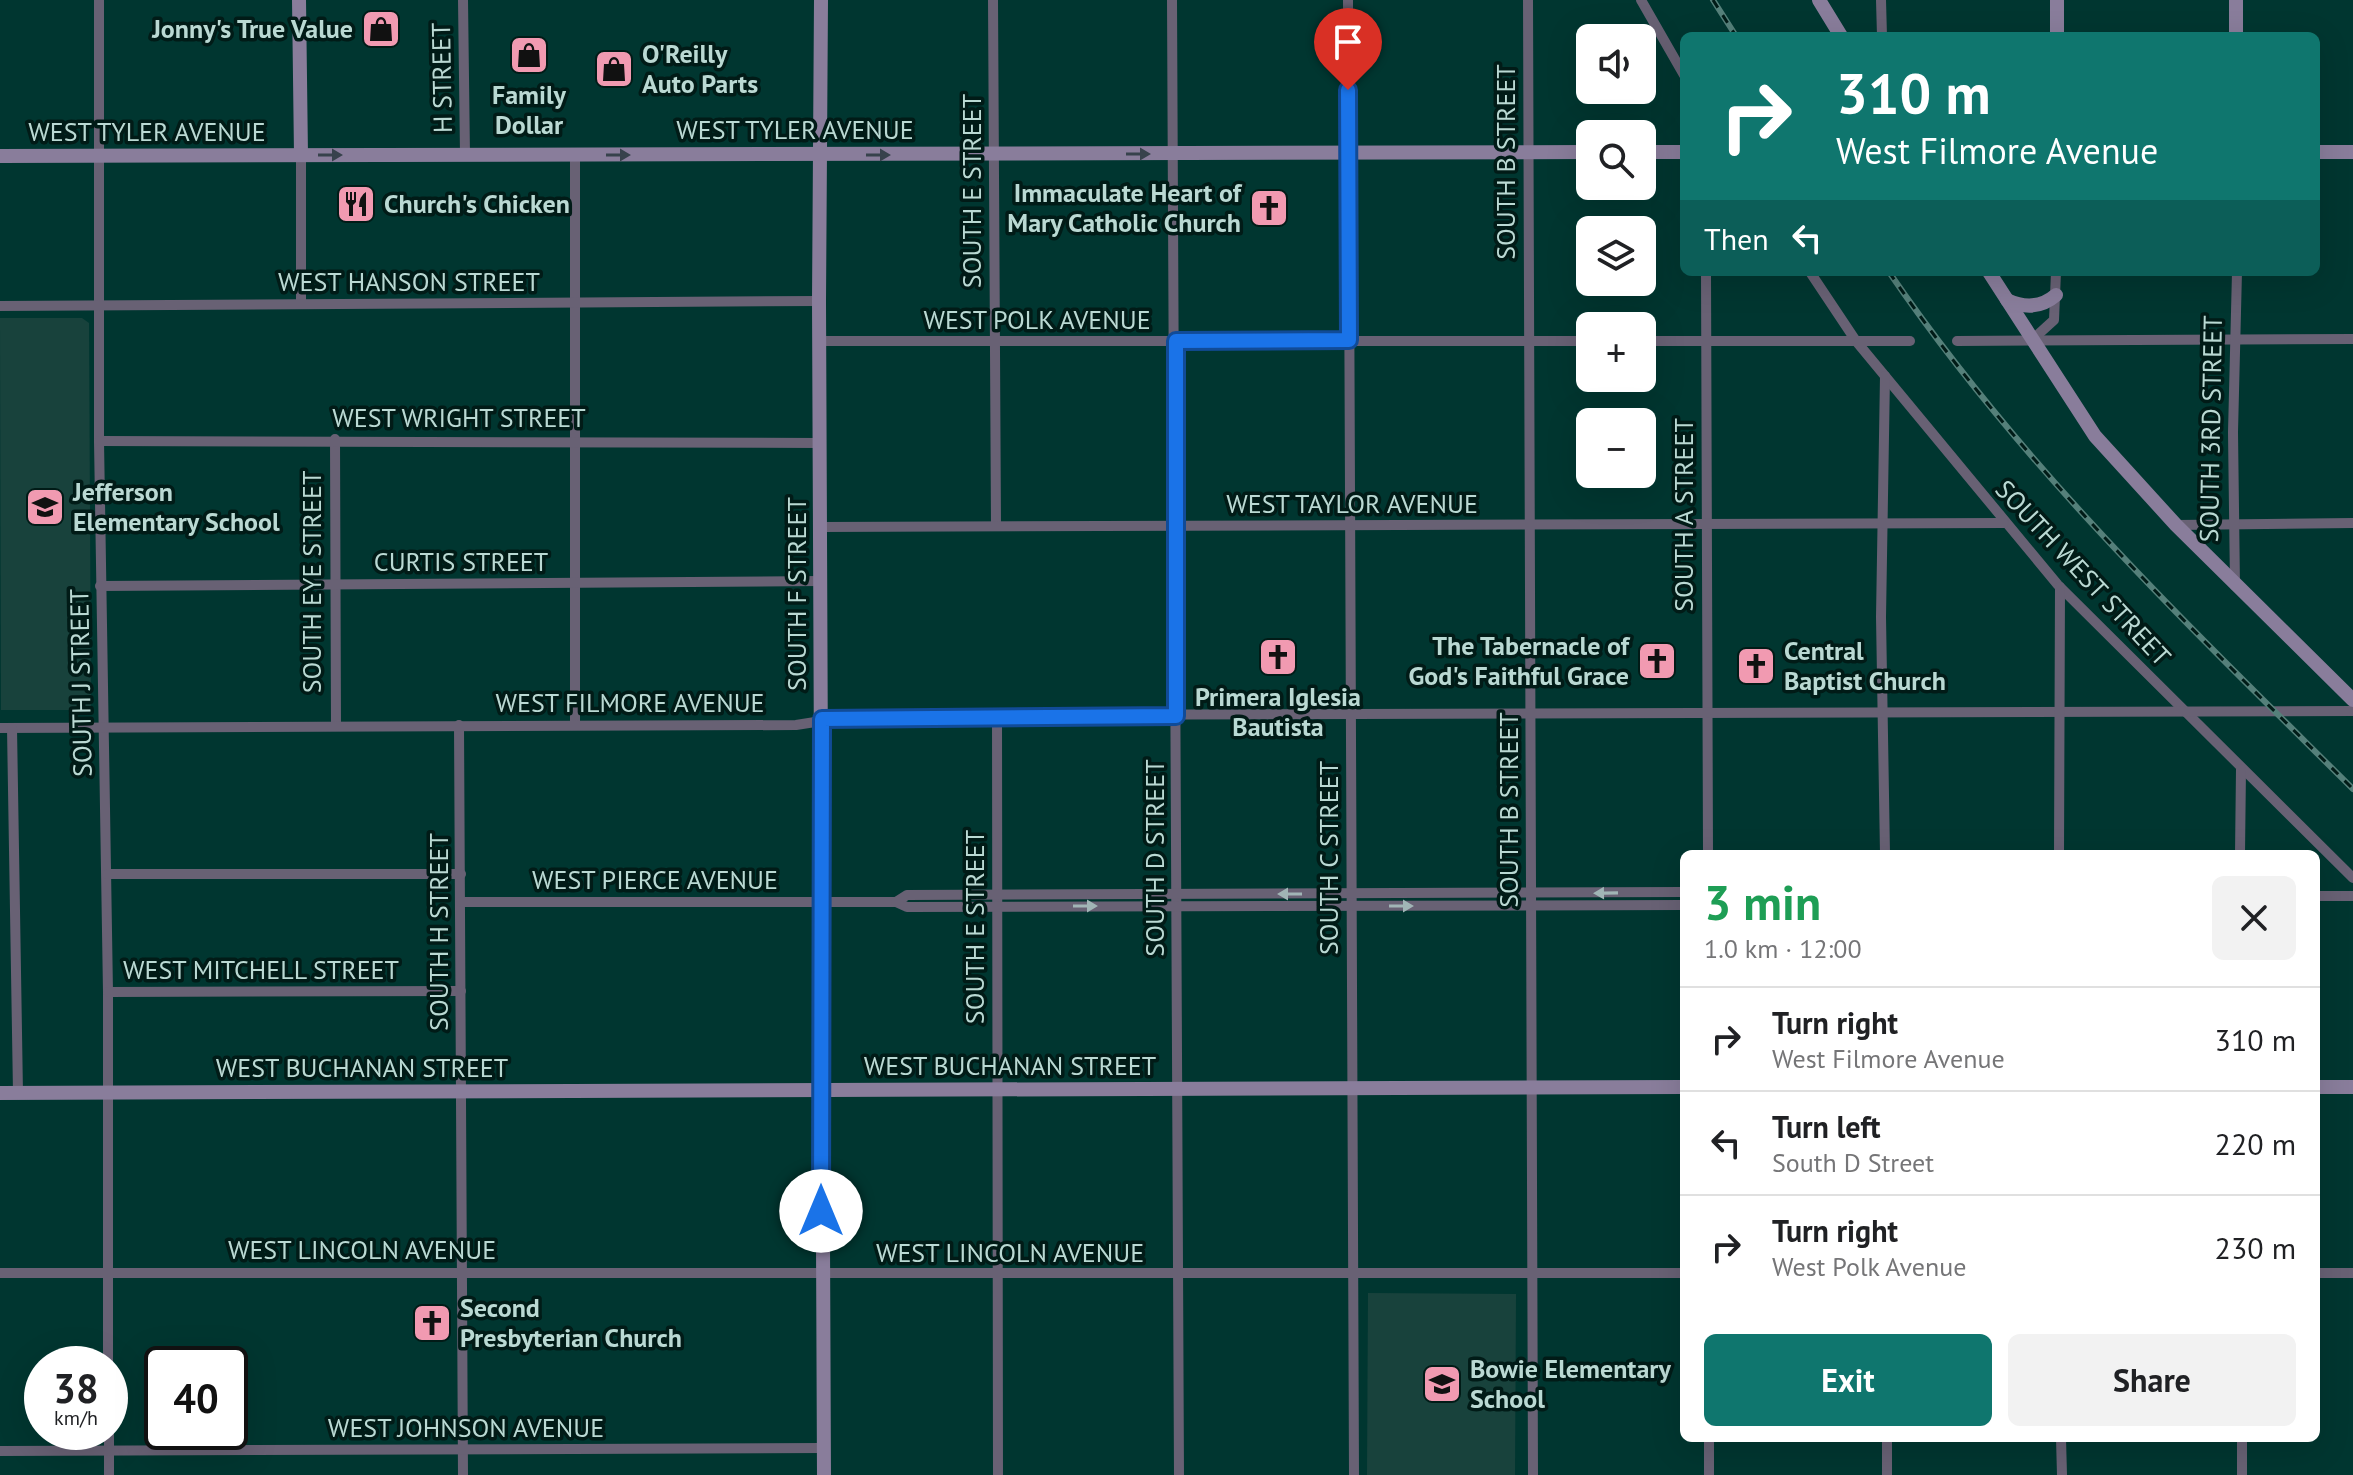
<!DOCTYPE html>
<meta charset="utf-8">
<style>
body{margin:0;font-family:"PT Sans",sans-serif;background:#f2f2f2;color:#202124;height:100vh;display:flex;flex-direction:column;font-size:30px;white-space:nowrap}
*{box-sizing:border-box;margin:0}
p{font-size:26px;color:#757577}
.icon{flex:none;width:44px;height:44px;fill:none;stroke:currentColor;stroke-width:2;stroke-linecap:round;stroke-linejoin:round}
.map{position:relative;flex:1;overflow:hidden}
.details{position:absolute;left:1680px;top:850px;width:640px;height:592px;display:flex;flex-direction:column;background:#fff;border-radius:12px;box-shadow:0 8px 32px #0002}
.details>*{flex:none}
.hud{position:absolute;left:1680px;top:32px;width:640px;height:244px;border-radius:12px;box-shadow:0 8px 32px #0002;background:#0f766e;color:#fff;overflow:hidden}
.buttons{position:absolute;left:1576px;top:24px;display:grid;gap:16px}
.buttons a{display:grid;place-items:center;width:80px;height:80px;border-radius:12px;background:#fff;box-shadow:0 8px 32px #0002;font-size:40px}
.speed{position:absolute;left:24px;top:1346px;display:flex;gap:16px;font-size:40px;font-weight:700;text-align:center}
.speed>*{display:grid;place-content:center;width:104px;height:104px;border-radius:50%;background:#fff;box-shadow:0 8px 32px #0002;line-height:1}
.speed small{font-size:20px;font-weight:400}
.speed .limit{border:4px solid #111;border-radius:12px;background:#fff;color:#111}
.pin{position:absolute;display:grid;place-items:center;width:68px;height:68px;color:#fff;margin:-82px -34px;border-radius:50% 50% 50% 0;rotate:-45deg;box-shadow:0 0 8px #0007}
.pin .icon{rotate:45deg}
.me{position:absolute;width:88px;margin:-44px;rotate:0deg;stroke-linejoin:round;filter:drop-shadow(0 0 6px #0008)}
.turn{display:flex;align-items:center;gap:28px;height:168px;padding:0 24px;font-size:36px}
.turn .icon{width:104px;height:104px;stroke-width:2.5}
.turn b{display:block;font-size:56px;line-height:68px}
.then{display:flex;align-items:center;height:76px;padding:0 24px;background:#0003;gap:16px;font-size:30px}
.round{display:grid;place-items:center;flex:none;width:84px;height:84px;border-radius:12px;background:#f2f2f2}
.headline{display:flex;align-items:center;justify-content:space-between;height:136px;padding:0 24px}
h1{font-size:48px;font-weight:700;line-height:60px;color:#1e9e55}
.primary-button{display:flex;gap:16px;margin-top:auto;padding:16px 24px}
.primary-button a{flex:1;height:92px;border-radius:12px;background:#0f766e;color:#fff;font-size:32px;font-weight:700;line-height:92px;text-align:center}
.primary-button a+a{background:#f2f2f2;color:#202124}
ul{padding:0;list-style:none}
li{display:flex;align-items:center;gap:24px;height:104px;padding:0 24px;border-top:2px solid #e0e0e0}
li div{flex:1}
li b{display:block;font-size:30px}
li em{font-style:normal}
.map>svg:first-child{display:block}
.built{fill:#18423c}
.lines{fill:none;stroke-linecap:round;stroke-linejoin:round}
.street{stroke:#686174;stroke-width:10}
.secondary{stroke:#897d9b;stroke-width:14}
.rail-casing{stroke:#55807a;stroke-width:6}
.rail{stroke:#011b17;stroke-width:3;stroke-dasharray:9;stroke-linecap:butt}
.oneway{fill:#37424c}
.oneway2{fill:#a1b5b6}
.route-casing{stroke:#114b97;stroke-width:20}
.route{stroke:#1a73e8;stroke-width:14}
.labels{text-anchor:middle;stroke-width:7;stroke-linejoin:round;paint-order:stroke}
.poi-label{font-size:26px;font-weight:bold;fill:#bad9d3;stroke:#011b17;text-anchor:start}
.street-label{font-size:26px;fill:#bad9d3;stroke:#011b17}
</style>
<div class="map">
<svg width="2353" height="1475" viewBox="0 0 2353 1475">
<rect width="100%" height="100%" fill="#003630"/>
<!-- built -->
<g class="built">
<polygon points="0,318 82,318 89,323 91,707 88,710 1,710"/>
<polygon points="1368,1293 1516,1294 1515,1475 1367,1475"/>
</g>
<g class="lines">
<!-- street -->
<g class="street">
<polyline points="99,0 99,441 108,992 108,1364"/>
<polyline points="463,0 465,155"/>
<polyline points="993,0 996,526"/>
<polyline points="1172,0 1179,1475"/>
<polyline points="1348,0 1354,1475"/>
<polyline points="1528,0 1533,1475"/>
<polyline points="1641,0 1684,75"/>
<polyline points="1881,0 1882,36"/>
<polyline points="575,155 575,724"/>
<polyline points="1706,272 1708,854"/>
<polyline points="1810,272 1856,341 2058,585 2353,878"/>
<polyline points="301,304 301,155"/>
<polyline points="0,306 819,301"/>
<polyline points="2033,339 2054,320 2056,272"/>
<polyline points="819,341 1590,341"/>
<polyline points="1642,341 1910,341"/>
<polyline points="1957,341 2353,339"/>
<polyline points="1885,376 1881,617 1885,854"/>
<polyline points="335,439 336,725"/>
<polyline points="99,441 820,443"/>
<polyline points="2176,525 2353,523"/>
<polyline points="821,527 2004,523"/>
<polyline points="100,586 821,581"/>
<polyline points="2235,586 2233,432 2237,272"/>
<polyline points="997,715 998,1475"/>
<polyline points="459,725 463,1475"/>
<polyline points="0,728 796,725 847,717 997,715 2353,711"/>
<polyline points="12,728 18,1093"/>
<polyline points="2059,854 2060,587"/>
<polyline points="2240,854 2241,769"/>
<polyline points="107,874 461,874"/>
<polyline points="2316,896 2353,896"/>
<polyline points="461,902 896,902 907,907 1684,905"/>
<polyline points="896,902 907,895 1684,892"/>
<polyline points="108,992 461,991"/>
<polyline points="0,1273 1684,1273"/>
<polyline points="2316,1273 2353,1273"/>
<polyline points="109,1432 109,1475"/>
<polyline points="1709,1438 1709,1475"/>
<polyline points="1887,1438 1887,1475"/>
<polyline points="2061,1438 2062,1475"/>
<polyline points="2242,1438 2242,1475"/>
<polyline points="0,1451 824,1448"/>
</g>
<!-- secondary -->
<g class="secondary">
<polyline points="299,0 301,155"/>
<polyline points="821,0 819,301 824,1475"/>
<polyline points="1819,0 1841,36"/>
<polyline points="2057,0 2057,36"/>
<polyline points="2236,0 2236,36"/>
<polyline points="1642,152 1684,152"/>
<polyline points="2316,152 2353,152"/>
<polyline points="0,156 1590,152"/>
<polyline points="1989,272 2095,436 2176,525 2353,700"/>
<path d="M2007,300C2024,308 2041,308 2056,295"/>
<polyline points="2316,1087 2353,1087"/>
<polyline points="0,1093 1684,1087"/>
</g>
<defs>
<g id="rail">
<polyline points="1713,0 1736,36"/>
<path d="M1889,272C2023,468 2186,623 2353,789"/>
</g>
</defs>
<!-- rail casing -->
<use href="#rail" class="rail-casing"/>
<!-- rail -->
<use href="#rail" class="rail"/>
</g>
<!-- one-way arrows -->
<defs><path id="oneway-solid" d="M-6-.8H1V-3.2L6.5 0L1 3.2V.8H-6Z" transform="scale(2)"/></defs>
<g class="oneway">
<use href="#oneway-solid" transform="translate(1138 154)"/>
<use href="#oneway-solid" transform="translate(330 155)"/>
<use href="#oneway-solid" transform="translate(618 155)"/>
<use href="#oneway-solid" transform="translate(878 155)"/>
</g>
<g class="oneway2">
<use href="#oneway-solid" transform="translate(1606 893) rotate(179)"/>
<use href="#oneway-solid" transform="translate(1290 894) rotate(-180)"/>
<use href="#oneway-solid" transform="translate(1085 906)"/>
<use href="#oneway-solid" transform="translate(1401 906)"/>
</g>
<g class="lines">
<defs>
<polyline id="route" points="821,1211 822,719 1176,716 1176,341 1349,340 1348,90"/>
</defs>
<!-- route casing -->
<use href="#route" class="route-casing"/>
<!-- route -->
<use href="#route" class="route"/>
</g>
<!-- icons -->
<defs>
<symbol id="shop-square" viewBox="-11 -11 22 22"><rect x="-9" y="-9" width="18" height="18" rx="4" fill="#f19ab1" stroke="#011b17"/><path d="M-5-2.5h2.3a2.7 3.5 0 0 1 5.4 0H5L5.5 6h-11ZM-1.5-2.5h3a1.5 2.3 0 0 0-3 0Z" fill="#111"/></symbol>
<symbol id="restaurant-square" viewBox="-11 -11 22 22"><rect x="-9" y="-9" width="18" height="18" rx="4" fill="#f19ab1" stroke="#011b17"/><path d="M-5-6h1v4h1v-4h1v4h1v-4h1v5L-1.5 .5V6h-2V.5L-5-1ZM5-6V6H3V1.5H1.5Q1.5-4 5-6Z" fill="#111"/></symbol>
<symbol id="church-square" viewBox="-11 -11 22 22"><rect x="-9" y="-9" width="18" height="18" rx="4" fill="#f19ab1" stroke="#011b17"/><path d="M-1.2-6h2.4v3.5h3.3v2.4h-3.3V6h-2.4V-.1h-3.3v-2.4h3.3Z" fill="#111"/></symbol>
<symbol id="school-square" viewBox="-11 -11 22 22"><rect x="-9" y="-9" width="18" height="18" rx="4" fill="#f19ab1" stroke="#011b17"/><path d="M0-5L7-2L0 1L-7-2ZM-4 1L0 2.5L4 1V4Q0 6-4 4Z" fill="#111"/></symbol>
</defs>
<g fill-rule="evenodd">
<use href="#shop-square" x="359" y="7" width="44" height="44"/>
<use href="#shop-square" x="507" y="33" width="44" height="44"/>
<use href="#shop-square" x="592" y="47" width="44" height="44"/>
<use href="#restaurant-square" x="334" y="182" width="44" height="44"/>
<use href="#church-square" x="1247" y="186" width="44" height="44"/>
<use href="#school-square" x="23" y="485" width="44" height="44"/>
<use href="#church-square" x="1256" y="635" width="44" height="44"/>
<use href="#church-square" x="1635" y="639" width="44" height="44"/>
<use href="#church-square" x="1734" y="644" width="44" height="44"/>
<use href="#church-square" x="410" y="1301" width="44" height="44"/>
<use href="#school-square" x="1420" y="1362" width="44" height="44"/>
</g>
<g class="labels">
<!-- poi labels -->
<g class="poi-label">
<text x="353" y="38" text-anchor="end">Jonny's True Value</text>
<text x="642" y="63">O'Reilly<tspan x="642" dy="30">Auto Parts</tspan></text>
<text x="529" y="104" text-anchor="middle">Family<tspan x="529" dy="30">Dollar</tspan></text>
<text x="1241" y="202" text-anchor="end">Immaculate Heart of<tspan x="1241" dy="30">Mary Catholic Church</tspan></text>
<text x="384" y="213">Church's Chicken</text>
<text x="73" y="501">Jefferson<tspan x="73" dy="30">Elementary School</tspan></text>
<text x="1629" y="655" text-anchor="end">The Tabernacle of<tspan x="1629" dy="30">God's Faithful Grace</tspan></text>
<text x="1784" y="660">Central<tspan x="1784" dy="30">Baptist Church</tspan></text>
<text x="1278" y="706" text-anchor="middle">Primera Iglesia<tspan x="1278" dy="30">Bautista</tspan></text>
<text x="460" y="1317">Second<tspan x="460" dy="30">Presbyterian Church</tspan></text>
<text x="1470" y="1378">Bowie Elementary<tspan x="1470" dy="30">School</tspan></text>
</g>
<!-- street labels -->
<g class="street-label">
<text transform="translate(442 78) rotate(-91)" y="9">H STREET</text>
<text x="795" y="139">WEST TYLER AVENUE</text>
<text x="147" y="141">WEST TYLER AVENUE</text>
<text transform="translate(1506 162) rotate(-90)" y="9">SOUTH B STREET</text>
<text transform="translate(972 191) rotate(-90)" y="9">SOUTH E STREET</text>
<text x="409" y="291">WEST HANSON STREET</text>
<text x="1037" y="329">WEST POLK AVENUE</text>
<text x="459" y="427">WEST WRIGHT STREET</text>
<text transform="translate(2211 429) rotate(-89)" y="9">SOUTH 3RD STREET</text>
<text x="1352" y="513">WEST TAYLOR AVENUE</text>
<text transform="translate(1684 515) rotate(-90)" y="9">SOUTH A STREET</text>
<text x="461" y="571">CURTIS STREET</text>
<text transform="translate(2083 573) rotate(47)" y="9">SOUTH WEST STREET</text>
<text transform="translate(312 582) rotate(-90)" y="9">SOUTH EYE STREET</text>
<text transform="translate(797 594) rotate(-90)" y="9">SOUTH F STREET</text>
<text transform="translate(81 683) rotate(-91)" y="9">SOUTH J STREET</text>
<text x="630" y="712">WEST FILMORE AVENUE</text>
<text transform="translate(1509 810) rotate(-90)" y="9">SOUTH B STREET</text>
<text transform="translate(1155 858) rotate(-90)" y="9">SOUTH D STREET</text>
<text transform="translate(1329 858) rotate(-90)" y="9">SOUTH C STREET</text>
<text x="655" y="889">WEST PIERCE AVENUE</text>
<text transform="translate(975 927) rotate(-90)" y="9">SOUTH E STREET</text>
<text transform="translate(439 932) rotate(-90)" y="9">SOUTH H STREET</text>
<text x="261" y="979">WEST MITCHELL STREET</text>
<text x="1010" y="1075">WEST BUCHANAN STREET</text>
<text x="362" y="1077">WEST BUCHANAN STREET</text>
<text x="362" y="1259">WEST LINCOLN AVENUE</text>
<text x="1010" y="1262">WEST LINCOLN AVENUE</text>
<text x="466" y="1437">WEST JOHNSON AVENUE</text>
</g>
</g>
</svg>
<div class="buttons">
<a><svg class="icon" aria-label="sound" viewBox="0 0 24 24"><path d="M4 9h4l5-4v14l-5-4H4zM17 9q2 3 0 6"/></svg></a>
<a><svg class="icon" aria-label="search" viewBox="0 0 24 24"><circle cx="10" cy="10" r="6"/><path d="M15 15l6 6"/></svg></a>
<a><svg class="icon" aria-label="layers" viewBox="0 0 24 24"><path d="M12 4l9 5-9 5-9-5zM3 14l9 5 9-5"/></svg></a>
<a>+</a>
<a>−</a>
</div>
<div class="speed"><div>38<small>km/h</small></div><div class="limit">40</div></div>
<div class="pin" style="left:1348px;top:90px;background:#d93025"><svg class="icon" aria-label="arrive" viewBox="0 0 24 24"><path d="M6 21V4h12l-3 4 3 4H6"/></svg></div>
<svg class="me" style="left:821px;top:1211px" viewBox="-20 -20 40 40"><circle r="19" fill="#fff"/><path d="M0-13L10 11 0 6-10 11z" fill="#1a73e8"/></svg>
<div class="hud">
<div class="turn"><svg class="icon" aria-label="right" viewBox="0 0 24 24"><path d="M7 20v-9h11M14 6l5 5-5 5"/></svg><div><b>310 m</b>West Filmore Avenue</div></div>
<div class="then">Then<svg class="icon" aria-label="left" viewBox="0 0 24 24"><path d="M17 20v-9H6M10 6l-5 5 5 5"/></svg></div>
</div>
<section class="details">
<div class="headline"><div><h1>3 min</h1><p>1.0 km · 12:00</p></div><a class="round"><svg class="icon" aria-label="close" viewBox="0 0 24 24"><path d="M6 6l12 12M18 6L6 18"/></svg></a></div>
<ul>
<li><svg class="icon" aria-label="right" viewBox="0 0 24 24"><path d="M7 20v-9h11M14 6l5 5-5 5"/></svg><div><b>Turn right</b><p>West Filmore Avenue</p></div><em>310 m</em></li>
<li><svg class="icon" aria-label="left" viewBox="0 0 24 24"><path d="M17 20v-9H6M10 6l-5 5 5 5"/></svg><div><b>Turn left</b><p>South D Street</p></div><em>220 m</em></li>
<li><svg class="icon" aria-label="right" viewBox="0 0 24 24"><path d="M7 20v-9h11M14 6l5 5-5 5"/></svg><div><b>Turn right</b><p>West Polk Avenue</p></div><em>230 m</em></li>
</ul>
<div class="primary-button"><a>Exit</a><a>Share</a></div>
</section>
</div>
